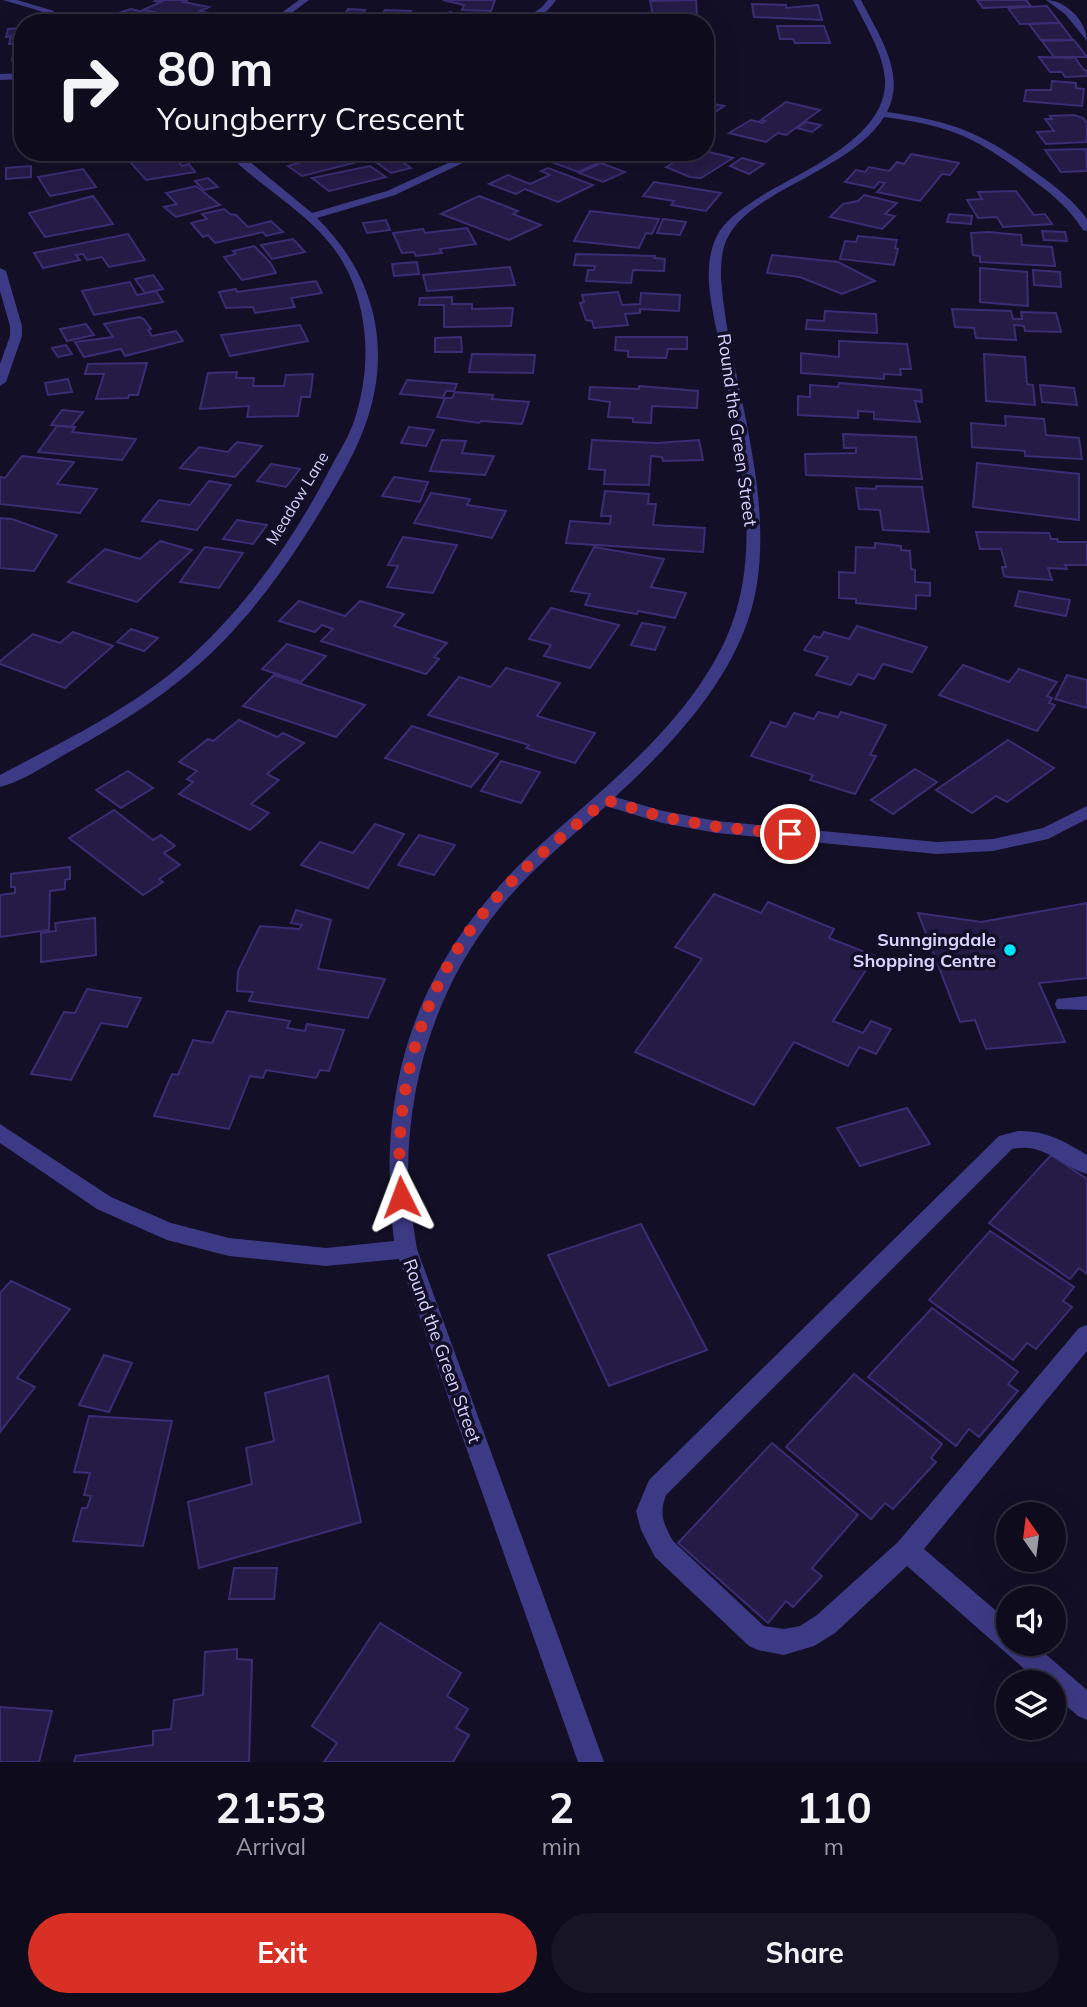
<!DOCTYPE html>
<style>
body{margin:0;font-family:Mulish,sans-serif;background:#171425;color:#f1f3f6;height:100vh;display:flex;flex-direction:column;font-size:26px;white-space:nowrap}
*{box-sizing:border-box;margin:0}
p{font-size:23px;color:#9b9ba3}
.icon{flex:none;width:38px;height:38px;fill:none;stroke:currentColor;stroke-width:2;stroke-linecap:round;stroke-linejoin:round}
.map{position:relative;height:1762px;overflow:hidden}
.details{display:flex;flex-direction:column;background:#0e0b1c;flex:1}
.details>*{flex:none}
.guide{position:absolute;left:14px;top:14px;width:700px;height:147px;border-radius:28px;box-shadow:0 7px 28px #0002,0 0 0 2px #2e2b3b;background:#0e0b1c;color:#f1f3f6;overflow:hidden}
.needle{width:46px;rotate:346deg}
.fabs{position:absolute;left:996px;top:1502px;display:grid;gap:14px}
.fabs a{display:grid;place-items:center;width:70px;height:70px;border-radius:50%;background:#0e0b1c;box-shadow:0 7px 28px #0002,0 0 0 2px #2e2b3b;font-size:35px}
.pin{position:absolute;display:grid;place-items:center;width:60px;height:60px;color:#fff;margin:-30px;border:4px solid #fff;border-radius:50%;box-shadow:0 2px 7px #0007}
.me{position:absolute;width:77px;margin:-38px;rotate:357deg;stroke-linejoin:round;filter:drop-shadow(0 0 5px #0008)}
.turn{display:flex;align-items:center;gap:24px;height:147px;padding:0 28px;font-size:32px}
.turn .icon{width:91px;height:91px;stroke-width:2.5}
.turn b{display:block;font-size:49px;line-height:60px}
.eta{display:flex;justify-content:space-evenly;align-items:center;height:119px;text-align:center}
.eta b{font-size:42px;font-weight:700;line-height:49px}
.button{display:flex;gap:14px;margin-top:auto;padding:14px 28px}
.button a{flex:1;height:80px;border-radius:42px;background:#d93025;color:#fff;font-size:28px;font-weight:700;line-height:80px;text-align:center}
.button a+a{background:#171425;color:#f1f3f6}
.map>svg:first-child{display:block}
.building{fill:#241b47;stroke:#3b2d73;stroke-width:2}
.lines{fill:none;stroke-linecap:round;stroke-linejoin:round}
.minor{fill:#3d3a85;fill-rule:evenodd}
.route{stroke:#d93025;stroke-width:12;stroke-dasharray:0 21.6}
.poi-dot{fill:#00e5ff;stroke:#130f26;stroke-width:2.5}
.labels{text-anchor:middle;stroke-width:7;stroke-linejoin:round;paint-order:stroke}
.far-street-label{font-size:16px;fill:#d9d4ff;stroke:#130f26}
.street-label{font-size:18px;fill:#d9d4ff;stroke:#130f26}
.poi-label{font-size:18px;font-weight:bold;fill:#d9d4ff;stroke:#130f26;text-anchor:end}
</style>
<div class="map">
<svg width="1087" height="1762" viewBox="0 0 1087 1762">
<rect width="100%" height="100%" fill="#130f26"/>
<!-- building -->
<g class="building">
<polygon points="188,0 184,2 209,7 200,11 208,13 198,18 187,16 183,18 143,10 161,2 155,1 157,0"/>
<polygon points="443,0 495,0 491,11 462,10 464,5"/>
<polygon points="696,0 697,15 654,20 650,1"/>
<polygon points="977,0 1026,0 1031,6 983,8"/>
<polygon points="752,4 786,5 786,8 818,5 822,20 754,17"/>
<polygon points="1047,6 1060,23 1020,24 1008,8"/>
<polygon points="131,9 146,13 141,15 147,16 153,13 188,20 184,22 189,23 106,23 99,19"/>
<polygon points="348,9 365,10 361,15 381,16 385,10 411,11 404,23 322,23 325,18 342,19"/>
<polygon points="450,12 470,18 460,22 463,23 424,22"/>
<polygon points="1060,23 1073,40 1041,40 1029,24"/>
<polygon points="777,26 824,26 830,43 795,43 793,39 780,39"/>
<polygon points="23,28 23,60 12,60 14,48 13,44 9,44 11,36 6,37 8,29"/>
<polygon points="1074,40 1087,57 1054,57 1042,41"/>
<polygon points="1039,57 1075,58 1084,70 1087,70 1087,76 1065,77 1062,72 1050,72"/>
<polygon points="1052,81 1076,83 1076,88 1084,89 1082,106 1024,101 1026,90 1051,90"/>
<polygon points="705,102 724,106 705,119"/>
<polygon points="786,102 820,110 786,135 778,133 766,142 729,133 751,120 763,123 765,121 761,120"/>
<polygon points="1074,115 1083,118 1087,123 1087,142 1046,144 1037,132 1054,131 1045,119 1052,119 1050,116"/>
<polygon points="806,122 821,125 812,132 797,128"/>
<polygon points="1086,149 1087,171 1061,172 1045,150"/>
<polygon points="705,151 733,158 701,178 690,177 666,167 681,158 688,160"/>
<polygon points="133,152 181,152 182,154 170,157 176,158 182,166 189,164 195,172 146,180 123,154"/>
<polygon points="335,152 381,152 385,155 302,176 288,166"/>
<polygon points="406,152 441,152 442,153 415,159"/>
<polygon points="556,152 602,152 613,156 578,172 541,158"/>
<polygon points="911,154 959,163 950,175 942,174 920,201 877,192 885,183 879,182 874,188 845,182 856,170 865,172 869,167 889,171 897,162 904,164"/>
<polygon points="397,158 411,168 391,173 377,163"/>
<polygon points="742,158 764,164 749,174 730,166"/>
<polygon points="601,163 625,172 603,182 579,173"/>
<polygon points="31,166 31,177 6,179 6,168"/>
<polygon points="370,166 386,177 329,191 312,178"/>
<polygon points="548,168 593,185 558,202 525,189 516,194 489,184 508,175 530,184 550,175 541,171"/>
<polygon points="83,169 96,187 50,196 38,177"/>
<polygon points="208,178 218,187 204,190 195,181"/>
<polygon points="654,182 721,193 706,211 671,205 674,201 643,196"/>
<polygon points="196,186 220,205 176,217 164,207 177,204 166,193"/>
<polygon points="1016,191 1034,215 1045,214 1052,224 1003,227 997,217 978,218 967,200 982,199 978,192"/>
<polygon points="864,195 897,203 885,214 895,216 882,229 830,217 843,204 858,201"/>
<polygon points="93,196 113,224 45,237 29,213"/>
<polygon points="479,196 518,211 513,214 541,225 509,240 441,214"/>
<polygon points="224,209 230,214 236,215 248,227 271,221 283,232 266,236 263,232 215,243 208,235 203,237 191,223 207,219 202,214"/>
<polygon points="590,211 659,219 652,234 646,233 639,248 574,241"/>
<polygon points="949,214 972,216 971,224 947,222"/>
<polygon points="663,219 686,222 680,235 657,233"/>
<polygon points="386,220 390,230 367,233 363,223"/>
<polygon points="467,228 476,244 440,249 442,253 416,256 414,252 402,253 393,233 423,229 425,233"/>
<polygon points="1042,231 1065,232 1067,241 1044,240"/>
<polygon points="989,232 1021,235 1022,245 1052,247 1055,266 980,262 980,256 973,255 971,233"/>
<polygon points="128,234 145,260 109,267 102,257 87,260 83,254 76,255 80,260 43,268 34,253"/>
<polygon points="858,236 897,240 895,248 898,249 894,265 840,259 845,241 856,242"/>
<polygon points="293,239 305,252 272,259 261,245"/>
<polygon points="254,246 270,262 276,273 242,280 224,257 236,254 233,251"/>
<polygon points="576,254 655,256 654,258 665,259 664,271 633,270 631,283 586,281 588,270 594,270 595,266 574,265"/>
<polygon points="772,255 838,262 875,281 842,294 800,277 767,273"/>
<polygon points="417,262 419,274 394,276 392,264"/>
<polygon points="510,267 515,285 427,291 423,275"/>
<polygon points="980,268 1027,272 1028,306 980,302"/>
<polygon points="1033,270 1060,272 1061,287 1034,285"/>
<polygon points="153,275 163,289 145,293 135,279"/>
<polygon points="316,281 322,293 291,298 295,307 255,313 253,307 226,308 219,292 236,289 237,292"/>
<polygon points="130,282 137,295 156,291 163,302 94,315 82,291"/>
<polygon points="618,292 622,305 640,304 641,293 680,295 679,311 640,309 640,313 625,314 628,325 594,328 592,321 586,320 580,303 584,302 582,295"/>
<polygon points="452,297 452,304 472,304 472,309 513,308 511,326 444,327 444,305 419,305 420,298"/>
<polygon points="952,309 1011,311 1013,319 1022,319 1021,312 1056,313 1061,332 1025,331 1024,326 1014,325 1016,340 976,338 974,328 955,327"/>
<polygon points="825,311 876,314 877,333 806,329 807,320 824,321"/>
<polygon points="139,317 144,319 151,329 148,330 152,336 176,331 183,341 125,356 121,349 84,357 75,342 113,337 104,324"/>
<polygon points="86,324 94,335 67,341 60,329"/>
<polygon points="300,325 308,341 230,356 221,335"/>
<polygon points="461,337 462,352 435,352 435,338"/>
<polygon points="616,337 687,337 687,349 668,349 666,358 628,357 628,351 615,350"/>
<polygon points="839,341 907,344 911,369 900,369 901,375 884,374 884,379 801,373 801,353 839,357"/>
<polygon points="66,345 72,354 58,357 52,348"/>
<polygon points="472,354 535,355 533,373 469,372"/>
<polygon points="984,354 1025,357 1027,384 1033,385 1035,405 986,401"/>
<polygon points="147,363 138,395 129,395 128,398 96,399 104,374 85,374 88,364"/>
<polygon points="237,372 236,378 254,378 253,386 284,386 286,375 313,374 310,397 301,397 298,416 247,417 249,406 200,409 208,373"/>
<polygon points="68,379 72,392 48,395 45,383"/>
<polygon points="407,380 457,384 454,391 446,391 443,398 400,394"/>
<polygon points="839,383 921,390 922,402 915,401 920,422 874,419 874,412 858,411 858,418 798,415 798,396 810,397 810,385 838,387"/>
<polygon points="1040,385 1074,388 1077,405 1042,402"/>
<polygon points="639,386 698,391 697,408 652,406 651,423 633,422 633,418 608,417 610,402 589,399 590,387 639,389"/>
<polygon points="455,392 493,395 492,399 529,402 522,424 481,421 479,423 437,417 445,398 452,398"/>
<polygon points="62,410 83,412 71,427 51,425"/>
<polygon points="1005,416 1044,419 1046,435 1079,438 1082,459 1025,456 1025,451 972,447 971,423 1006,426"/>
<polygon points="57,426 75,427 72,432 136,439 122,460 38,452"/>
<polygon points="409,427 434,430 426,446 401,443"/>
<polygon points="843,434 916,437 922,479 806,475 805,454 856,453 856,448 844,448"/>
<polygon points="442,440 466,441 462,453 494,456 485,475 430,471"/>
<polygon points="592,440 657,443 699,440 703,460 663,461 662,457 651,456 649,485 604,484 605,470 589,469"/>
<polygon points="237,442 262,446 235,477 180,468 199,447 228,452"/>
<polygon points="22,456 74,462 57,484 97,489 80,513 0,504 0,477 5,478"/>
<polygon points="977,463 1079,474 1079,520 973,507"/>
<polygon points="271,464 300,469 286,487 257,481"/>
<polygon points="394,477 428,482 420,502 382,496"/>
<polygon points="209,481 231,485 197,530 142,521 159,500 190,505"/>
<polygon points="876,486 922,487 929,532 883,530 880,510 859,509 856,488 876,489"/>
<polygon points="605,491 649,494 648,504 656,504 653,525 705,528 703,552 566,543 570,521 610,524 611,516 601,516"/>
<polygon points="431,493 470,499 467,505 506,511 492,538 414,523"/>
<polygon points="0,518 12,519 57,535 34,571 0,568"/>
<polygon points="237,520 267,525 253,544 223,539"/>
<polygon points="976,532 1049,533 1051,539 1057,539 1058,542 1087,542 1087,565 1065,565 1067,569 1048,568 1052,580 1008,577 1004,576 1002,567 1006,567 1001,549 980,549"/>
<polygon points="403,537 457,545 433,593 387,587 398,566 388,565"/>
<polygon points="160,541 192,550 137,602 68,582 105,549 140,559"/>
<polygon points="875,543 901,546 901,550 910,551 911,569 915,570 915,582 930,583 930,596 916,595 916,609 856,603 856,599 839,598 839,572 855,573 856,547 875,548"/>
<polygon points="205,547 243,553 219,588 180,582"/>
<polygon points="594,547 664,559 651,587 686,593 675,618 638,611 637,614 585,605 590,594 571,591"/>
<polygon points="1019,591 1070,600 1066,616 1015,606"/>
<polygon points="299,601 345,616 360,601 404,614 394,626 447,643 434,657 439,659 426,674 321,641 333,629 322,625 315,632 279,621"/>
<polygon points="551,608 619,625 590,668 544,656 551,645 529,639"/>
<polygon points="642,623 665,627 655,650 631,645"/>
<polygon points="857,626 927,647 912,672 883,664 874,679 858,674 851,685 816,675 828,657 804,650 814,636 820,638 824,632 849,639"/>
<polygon points="131,629 158,638 144,651 117,642"/>
<polygon points="73,632 113,646 65,688 0,664 0,661 33,634 60,643"/>
<polygon points="287,644 326,656 301,682 262,669"/>
<polygon points="963,665 1009,682 1019,669 1057,682 1047,696 1052,698 1049,703 1055,705 1037,731 939,695"/>
<polygon points="506,668 560,683 537,716 595,733 575,763 526,748 529,745 428,715 459,677 491,687"/>
<polygon points="274,675 365,705 336,737 243,706"/>
<polygon points="1067,675 1087,680 1087,708 1055,699"/>
<polygon points="818,712 838,717 841,712 886,725 870,755 876,756 855,794 810,780 813,775 751,756 771,722 786,727 794,713 814,719"/>
<polygon points="239,720 277,737 283,733 304,743 267,774 279,780 251,804 269,813 250,830 179,794 193,782 187,779 197,771 179,762 208,739 213,741"/>
<polygon points="412,726 498,754 471,787 385,758"/>
<polygon points="1008,740 1054,768 1007,802 996,796 972,813 936,790"/>
<polygon points="501,761 540,772 521,803 481,791"/>
<polygon points="915,769 937,782 893,814 871,800"/>
<polygon points="128,771 153,788 121,808 96,790"/>
<polygon points="114,810 153,840 161,835 175,846 164,853 180,865 159,879 163,882 143,895 69,838"/>
<polygon points="375,824 404,834 368,888 301,865 320,842 353,853"/>
<polygon points="419,835 455,845 434,875 398,865"/>
<polygon points="70,867 70,879 65,880 65,889 50,891 49,930 0,937 0,895 15,893 15,887 11,887 11,874"/>
<polygon points="714,894 761,913 768,902 834,929 829,938 875,956 833,1021 863,1033 871,1021 891,1029 876,1054 859,1047 848,1066 794,1042 754,1105 635,1052 702,959 675,947"/>
<polygon points="1087,903 1087,978 1039,983 1065,1042 986,1049 975,1020 960,1022 918,913 981,922"/>
<polygon points="296,910 331,920 318,969 385,979 368,1018 249,1001 253,992 237,991 238,971 260,926 299,929 302,925 291,923"/>
<polygon points="95,918 96,955 41,962 41,933 56,931 55,923"/>
<polygon points="87,989 141,998 127,1027 101,1023 71,1080 31,1074 64,1012 75,1013"/>
<polygon points="227,1011 290,1021 287,1028 305,1031 307,1024 344,1030 329,1071 320,1070 316,1078 266,1070 263,1078 250,1076 229,1129 154,1116 172,1074 178,1075 193,1040 212,1043"/>
<polygon points="907,1108 930,1144 860,1166 837,1128"/>
<polygon points="1051,1155 1087,1179 1087,1274 1079,1268 1070,1279 989,1223"/>
<polygon points="641,1224 707,1350 609,1386 548,1255"/>
<polygon points="990,1231 1074,1287 1063,1301 1072,1307 1036,1349 1027,1343 1013,1360 929,1300"/>
<polygon points="11,1281 70,1309 17,1378 35,1387 0,1432 0,1293"/>
<polygon points="932,1308 1018,1372 1008,1384 1018,1391 979,1437 969,1429 956,1446 868,1377"/>
<polygon points="104,1355 132,1363 109,1412 79,1405"/>
<polygon points="854,1374 942,1444 931,1458 936,1462 893,1509 885,1503 871,1519 786,1447"/>
<polygon points="328,1376 361,1522 199,1568 188,1502 252,1484 246,1448 274,1441 265,1393"/>
<polygon points="89,1416 172,1421 143,1546 73,1541 82,1508 87,1508 91,1496 84,1495 90,1473 74,1472"/>
<polygon points="772,1443 858,1515 812,1568 822,1576 793,1607 786,1601 768,1623 678,1543"/>
<polygon points="234,1568 277,1568 274,1599 229,1599"/>
<polygon points="380,1623 461,1673 447,1696 468,1709 456,1728 469,1735 453,1762 324,1762 337,1743 312,1726"/>
<polygon points="237,1649 237,1659 252,1660 249,1762 74,1762 76,1756 153,1745 153,1731 171,1729 174,1700 203,1695 205,1652"/>
<polygon points="0,1707 52,1711 39,1762 0,1762"/>
</g>
<g class="lines">
<!-- minor -->
<g class="minor">
<polygon points="3,0 17,0 54,11 50,14"/>
<polygon points="299,0 309,0 278,23 268,23"/>
<path d="M548,0H556C547,13 535,23 519,23L542,7Z"/>
<path d="M853,0H861C878,34 907,74 887,112C952,121 983,133 1035,172C1055,186 1073,200 1087,219V231L1083,230C1069,208 1051,193 1030,178C975,137 952,126 884,117C852,170 751,190 728,237C721,250 721,265 721,279C725,336 742,391 751,447C759,492 764,538 757,584C744,669 676,741 615,797L663,811L717,821L937,842L993,839L1043,828L1087,806V819L1048,839L993,851L937,854L717,833L662,823L606,806C569,839 530,870 499,909C439,983 409,1075 408,1170C408,1196 413,1223 417,1249L604,1762H578L399,1259L326,1266L229,1256L167,1240L97,1209L0,1143V1124L111,1197L171,1223L229,1238L326,1248L394,1241C374,1073 422,949 549,837C614,780 686,722 724,643C768,550 737,443 720,348C714,314 701,274 715,240C724,219 745,207 763,195C802,171 887,137 885,81C884,53 865,25 853,0Z"/>
<path d="M1046,0C1065,0 1087,21 1087,41L1065,14Z"/>
<polygon points="23,73 23,79 0,80 0,74"/>
<path d="M226,152H238L312,213L387,191L472,152H486L395,195L317,218C372,272 392,342 368,417C356,455 332,492 312,525C278,579 239,631 190,672C154,703 112,728 71,751C49,763 24,781 0,787V775C62,742 127,711 181,665C244,610 293,541 331,467C340,450 351,433 356,415C370,369 369,318 349,274C324,219 266,194 226,152Z"/>
<polygon points="0,268 6,271 22,326 22,336 6,382 0,386 0,364 10,336 10,326 0,291"/>
<polygon points="1087,996 1087,1010 1057,1009 1055,1004 1057,999"/>
<path d="M1018,1131C1044,1130 1065,1141 1087,1155V1174C1059,1165 1044,1142 1012,1149L666,1495C659,1514 663,1523 673,1541L764,1626L784,1629L800,1626L817,1615L898,1542L1079,1328L1087,1325V1351L924,1549L1008,1621V1643H1033L1087,1690V1720L1078,1716L1054,1695V1682H1039L907,1566L835,1633L814,1646L784,1655L758,1650L749,1646L655,1557L641,1530L636,1511L649,1480L999,1136Z"/>
</g>
</g>
<g class="lines">
<!-- route -->
<path class="route" d="M401,1197C392,1100 419,993 481,916C516,871 563,836 606,800L662,817L718,827L790,834"/>
</g>
<!-- markers -->
<circle class="poi-dot" cx="1010" cy="950" r="7"/>
<g class="labels">
<!-- far-street labels -->
<g class="far-street-label">
<text transform="translate(297 498) rotate(-59)" y="6">Meadow Lane</text>
</g>
<!-- street labels -->
<g class="street-label">
<text transform="translate(737 430) rotate(82)" y="6">Round the Green Street</text>
<text transform="translate(442 1351) rotate(70)" y="6">Round the Green Street</text>
</g>
<!-- poi labels -->
<g class="poi-label">
<text x="996" y="946">Sunngingdale<tspan x="996" dy="21">Shopping Centre</tspan></text>
</g>
</g>
</svg>
<div class="fabs">
<a><svg class="needle" viewBox="-14 -14 28 28"><path d="M0-13l5 13h-10z" fill="#e53935"/><path d="M0 13l5-13h-10z" fill="#9b9ba3"/></svg></a>
<a><svg class="icon" aria-label="sound" viewBox="0 0 24 24"><path d="M4 9h4l5-4v14l-5-4H4zM17 9q2 3 0 6"/></svg></a>
<a><svg class="icon" aria-label="layers" viewBox="0 0 24 24"><path d="M12 4l9 5-9 5-9-5zM3 14l9 5 9-5"/></svg></a>
</div>
<div class="pin" style="left:790px;top:834px;background:#d93025"><svg class="icon" aria-label="arrive" viewBox="0 0 24 24"><path d="M6 21V4h12l-3 4 3 4H6"/></svg></div>
<svg class="me" style="left:401px;top:1197px" viewBox="-20 -20 40 40"><path d="M0-17L14 15 0 8-14 15z" fill="#d93025" stroke="#fff" stroke-width="4"/></svg>
<div class="guide">
<div class="turn"><svg class="icon" aria-label="right" viewBox="0 0 24 24"><path d="M7 20v-9h11M14 6l5 5-5 5"/></svg><div><b>80 m</b>Youngberry Crescent</div></div>
</div>
</div>
<section class="details">
<div class="eta">
<div><b>21:53</b><p>Arrival</p></div>
<div><b>2</b><p>min</p></div>
<div><b>110</b><p>m</p></div>
</div>
<div class="button"><a>Exit</a><a>Share</a></div>
</section>
